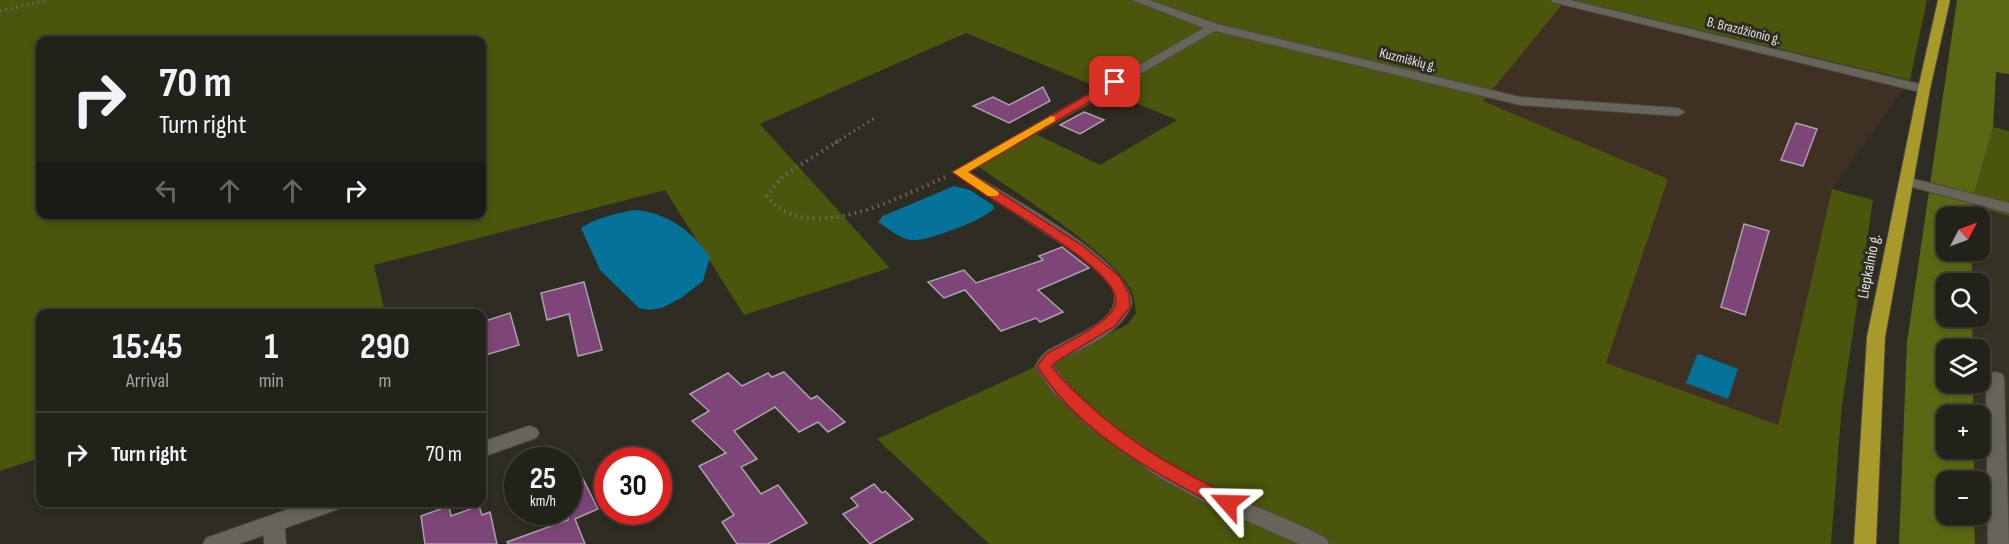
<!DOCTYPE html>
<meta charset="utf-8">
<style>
body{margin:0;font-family:"Sofia Sans Condensed",sans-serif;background:#2e2e27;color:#f1f3f6;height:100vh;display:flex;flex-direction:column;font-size:22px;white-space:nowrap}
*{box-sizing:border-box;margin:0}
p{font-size:20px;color:#a2a3a2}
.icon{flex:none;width:33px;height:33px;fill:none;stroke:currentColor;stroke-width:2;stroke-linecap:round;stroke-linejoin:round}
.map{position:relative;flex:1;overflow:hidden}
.side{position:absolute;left:36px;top:309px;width:450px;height:198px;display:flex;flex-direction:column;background:#22211a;border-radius:12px;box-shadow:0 3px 9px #0003,0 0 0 2px #3f3e39}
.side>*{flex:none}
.hud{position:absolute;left:36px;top:36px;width:450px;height:183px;border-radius:12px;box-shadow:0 3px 9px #0003,0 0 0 2px #3f3e39;background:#22211a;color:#f1f3f6;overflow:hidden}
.needle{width:39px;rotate:49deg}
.buttons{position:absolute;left:1936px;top:207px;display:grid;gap:12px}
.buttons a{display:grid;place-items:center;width:54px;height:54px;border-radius:12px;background:#22211a;box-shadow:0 3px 9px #0003,0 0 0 2px #3f3e39;font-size:30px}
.speed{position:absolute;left:504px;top:447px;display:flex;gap:12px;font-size:30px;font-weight:700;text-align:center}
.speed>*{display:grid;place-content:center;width:78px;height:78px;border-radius:50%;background:#22211a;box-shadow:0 3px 9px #0003,0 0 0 2px #3f3e39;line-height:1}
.speed small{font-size:15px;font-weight:400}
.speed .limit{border:9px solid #d22;background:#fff;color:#111}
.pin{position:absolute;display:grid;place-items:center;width:51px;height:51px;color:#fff;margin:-26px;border-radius:12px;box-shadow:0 3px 9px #0006}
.me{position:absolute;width:66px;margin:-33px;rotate:295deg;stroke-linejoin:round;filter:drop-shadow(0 0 4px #0008)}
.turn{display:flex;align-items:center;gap:21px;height:126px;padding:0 24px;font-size:27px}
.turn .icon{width:78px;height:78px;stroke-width:2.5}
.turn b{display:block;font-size:42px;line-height:51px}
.lanes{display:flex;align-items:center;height:57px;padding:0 24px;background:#0003;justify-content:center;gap:30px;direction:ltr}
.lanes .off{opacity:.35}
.eta{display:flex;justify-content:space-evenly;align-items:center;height:102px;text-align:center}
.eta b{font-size:36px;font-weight:700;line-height:42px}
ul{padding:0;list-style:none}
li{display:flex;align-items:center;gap:18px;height:84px;padding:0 24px;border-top:2px solid #3f3e39}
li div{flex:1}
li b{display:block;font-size:22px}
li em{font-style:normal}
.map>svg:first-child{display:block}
.commercial{fill:#3f3024}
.built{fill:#373324}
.green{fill:#4b550c;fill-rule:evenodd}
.forest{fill:#5c6714}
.water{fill:#047299}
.building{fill:#7d4578;stroke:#aba1a9;stroke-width:1.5}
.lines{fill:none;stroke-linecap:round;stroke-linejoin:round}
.minor-casing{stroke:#4c4942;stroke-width:2}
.trunk-casing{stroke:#4c4942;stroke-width:2}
.path-far1{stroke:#6c6a62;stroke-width:3;stroke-dasharray:1.5 4;stroke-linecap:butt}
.path{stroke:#6c6a62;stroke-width:4;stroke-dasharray:1.5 4.5;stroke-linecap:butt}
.minor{fill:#67645a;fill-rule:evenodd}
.trunk{fill:#a89a2a;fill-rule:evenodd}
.route{fill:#d93025;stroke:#8d1f18;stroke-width:1.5}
.slow{fill:#f59e0b}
.labels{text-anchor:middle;stroke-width:6;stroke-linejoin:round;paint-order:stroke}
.far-street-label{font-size:14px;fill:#e2e0da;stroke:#2e2c23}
.street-label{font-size:16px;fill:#e2e0da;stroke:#2e2c23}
</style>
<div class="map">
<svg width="2009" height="544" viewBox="0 0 2009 544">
<rect width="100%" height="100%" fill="#2e2c23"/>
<!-- commercial -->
<polygon class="commercial" points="1566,0 1910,80 1832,189 1778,425 1605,363 1668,179 1483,101"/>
<!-- built -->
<polygon class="built" points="1971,205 2009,216 2009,544 1975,544 1974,515 1980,514 1980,482 1974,481 1974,449 1980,448 1980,416 1973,415 1973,383 1980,382 1980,350 1973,349 1972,317 1980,316 1980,284 1972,283 1972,251 1980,250 1980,218 1971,217"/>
<!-- green -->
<g class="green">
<path d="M0,0H1566L1483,101L1668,179L1606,363L1778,425L1832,189L1873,200L1842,405L1831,544H989L877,439L1127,325L1136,313C1135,306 1134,296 1131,290C1108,249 1020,196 979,167L1036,134L1100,165L1177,120L966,33L760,124L890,268L744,315L665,190L374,265L385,313L40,314V458L0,471ZM40,40H482V214H40Z"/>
<polygon points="1573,0 1927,0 1910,80"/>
<polygon points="1993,127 2009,131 2009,216 1971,205"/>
</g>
<!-- forest -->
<polygon class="forest" points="1957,0 2009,0 2009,74 1996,72 1993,127 1971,205 1971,217 1947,218 1947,250 1972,251 1972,283 1947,284 1947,316 1972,317 1973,349 1947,350 1947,382 1973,383 1973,415 1947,416 1947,448 1974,449 1974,481 1947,482 1947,514 1974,515 1975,544 1899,544 1907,342"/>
<!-- water -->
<g class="water">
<path d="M954,186L970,190L993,205L994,209C983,220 927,242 911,240C900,239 888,228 878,222L883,216Z"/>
<path d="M634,210C667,212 692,231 710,257L703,281L681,298L662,308L649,310L639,308L600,270L581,228C598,217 615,214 634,210Z"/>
<polygon points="1699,354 1738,369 1728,399 1686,383 1697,355"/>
</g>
<!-- building -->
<g class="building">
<polygon points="1043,87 1050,101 1009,123 973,106 993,97 1009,105"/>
<polygon points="1084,112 1104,120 1080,134 1060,125"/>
<polygon points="1796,123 1817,129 1803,166 1781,160"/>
<polygon points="1744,224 1769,231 1745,315 1721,307"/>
<polygon points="1062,247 1089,268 1038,290 1063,312 1040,322 1036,318 1001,331 965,290 944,298 928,282 964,270 976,283 1043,260 1039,256"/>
<polygon points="584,282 602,350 578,356 569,314 547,320 541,293"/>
<polygon points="510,313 519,345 482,356 482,322"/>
<polygon points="784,372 811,399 817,396 845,422 828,432 818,422 799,432 775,407 734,431 757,459 741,467 761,494 778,485 807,523 768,544 737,544 722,522 734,515 699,466 726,453 692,421 709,411 690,394 728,373 742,386 768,373 772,377"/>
<polygon points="580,473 598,509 575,519 585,544 508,544 507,542 568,520 568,478"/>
<polygon points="874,484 882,493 885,491 913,519 870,544 843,514 858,506 851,498"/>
<polygon points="449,506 451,516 479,506 482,515 490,512 497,544 425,544 421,516"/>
</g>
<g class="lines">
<defs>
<g id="minor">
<path d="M1132,0H1149L1217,24L1520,97L1678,108L1685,112L1678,116L1520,105L1215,31L969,172C1005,195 1132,260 1132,304C1121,334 1083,348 1057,361L1054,366C1094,420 1155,461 1216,489C1248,504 1281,516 1312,531L1326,538L1329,544H1299L1202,501L1157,476L1089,427L1051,390L1035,366C1038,361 1042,355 1046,352C1066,338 1135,318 1109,283C1099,271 1086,262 1074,252L952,172L1204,28Z"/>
<polygon points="1550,0 1570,0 1924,85 1930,89 1924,93 1552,2"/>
<polygon points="1906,177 2009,203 2009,213 1901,184 1899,181"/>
<polygon points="1995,372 2002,374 2004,378 2009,544 1988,544 1986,378 1988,374"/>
<polygon points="529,426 536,428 539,433 536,438 482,457 482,442"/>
<polygon points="309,502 344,502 341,508 285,528 286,544 264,544 264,535 239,544 203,544 206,538"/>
</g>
<polygon id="trunk" points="1938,0 1950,0 1930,89 1885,337 1876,544 1854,544 1867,337 1918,89"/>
</defs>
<!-- minor casing -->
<use href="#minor" class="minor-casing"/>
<!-- trunk casing -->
<use href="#trunk" class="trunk-casing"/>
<!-- path-far1 -->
<g class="path-far1">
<polyline points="0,11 48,0"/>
<polyline points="835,143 875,118"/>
</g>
<!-- path -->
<path class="path" d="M838,141L783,176L767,196C805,248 900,197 945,177"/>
<!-- minor -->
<use href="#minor" class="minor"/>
<!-- trunk -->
<use href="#trunk" class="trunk"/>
</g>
<!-- route -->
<path class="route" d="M1115,79L1121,82L1119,85L968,172L1083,246L1120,277L1129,294L1130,307L1115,326L1057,361L1052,366C1062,381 1074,391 1087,403C1130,444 1181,471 1234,498L1236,503L1234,508L1228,510C1213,505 1199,496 1186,489C1130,459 1071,421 1037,366L1046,354C1065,343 1102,327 1114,308C1135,272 975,195 953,172Z"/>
<!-- slow -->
<polygon class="slow" points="1051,116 1055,117 1055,121 968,172 997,191 999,193 997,196 988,196 953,172"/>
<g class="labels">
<!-- far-street labels -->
<g class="far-street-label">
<text transform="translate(1744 30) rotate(14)" y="5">B. Brazdžionio g.</text>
<text transform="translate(1408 59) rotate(14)" y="5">Kuzmiškių g.</text>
</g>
<!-- street labels -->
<g class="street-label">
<text transform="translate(1868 266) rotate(-79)" y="6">Liepkalnio g.</text>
</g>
</g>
</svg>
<div class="buttons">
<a><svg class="needle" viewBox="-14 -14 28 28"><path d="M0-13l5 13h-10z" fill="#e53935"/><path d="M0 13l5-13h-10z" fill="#a2a3a2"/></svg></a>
<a><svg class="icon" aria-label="search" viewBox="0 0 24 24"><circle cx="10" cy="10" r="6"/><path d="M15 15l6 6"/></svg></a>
<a><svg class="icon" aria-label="layers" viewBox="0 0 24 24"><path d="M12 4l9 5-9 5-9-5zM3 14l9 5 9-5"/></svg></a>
<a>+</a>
<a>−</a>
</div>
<div class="speed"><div>25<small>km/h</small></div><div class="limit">30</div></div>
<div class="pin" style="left:1115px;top:82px;background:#d93025"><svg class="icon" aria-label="arrive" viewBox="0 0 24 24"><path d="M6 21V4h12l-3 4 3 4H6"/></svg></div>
<svg class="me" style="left:1228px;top:503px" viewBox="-20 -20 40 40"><path d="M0-17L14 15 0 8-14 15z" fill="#d93025" stroke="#fff" stroke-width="4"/></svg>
<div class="hud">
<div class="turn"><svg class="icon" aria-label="right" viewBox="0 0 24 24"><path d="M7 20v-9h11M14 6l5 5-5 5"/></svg><div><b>70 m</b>Turn right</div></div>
<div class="lanes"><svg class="icon off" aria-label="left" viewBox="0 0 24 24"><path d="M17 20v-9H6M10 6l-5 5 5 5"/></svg><svg class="icon off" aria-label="ahead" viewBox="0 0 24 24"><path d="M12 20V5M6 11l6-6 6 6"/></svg><svg class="icon off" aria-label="ahead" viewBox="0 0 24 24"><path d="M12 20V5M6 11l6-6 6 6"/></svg><svg class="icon" aria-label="right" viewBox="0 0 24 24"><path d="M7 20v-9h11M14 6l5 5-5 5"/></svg></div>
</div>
<section class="side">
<div class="eta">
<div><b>15:45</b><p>Arrival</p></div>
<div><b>1</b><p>min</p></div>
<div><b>290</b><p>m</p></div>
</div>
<ul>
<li><svg class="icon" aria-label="right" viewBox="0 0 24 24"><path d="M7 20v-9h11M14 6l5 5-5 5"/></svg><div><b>Turn right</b></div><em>70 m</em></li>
</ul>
</section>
</div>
